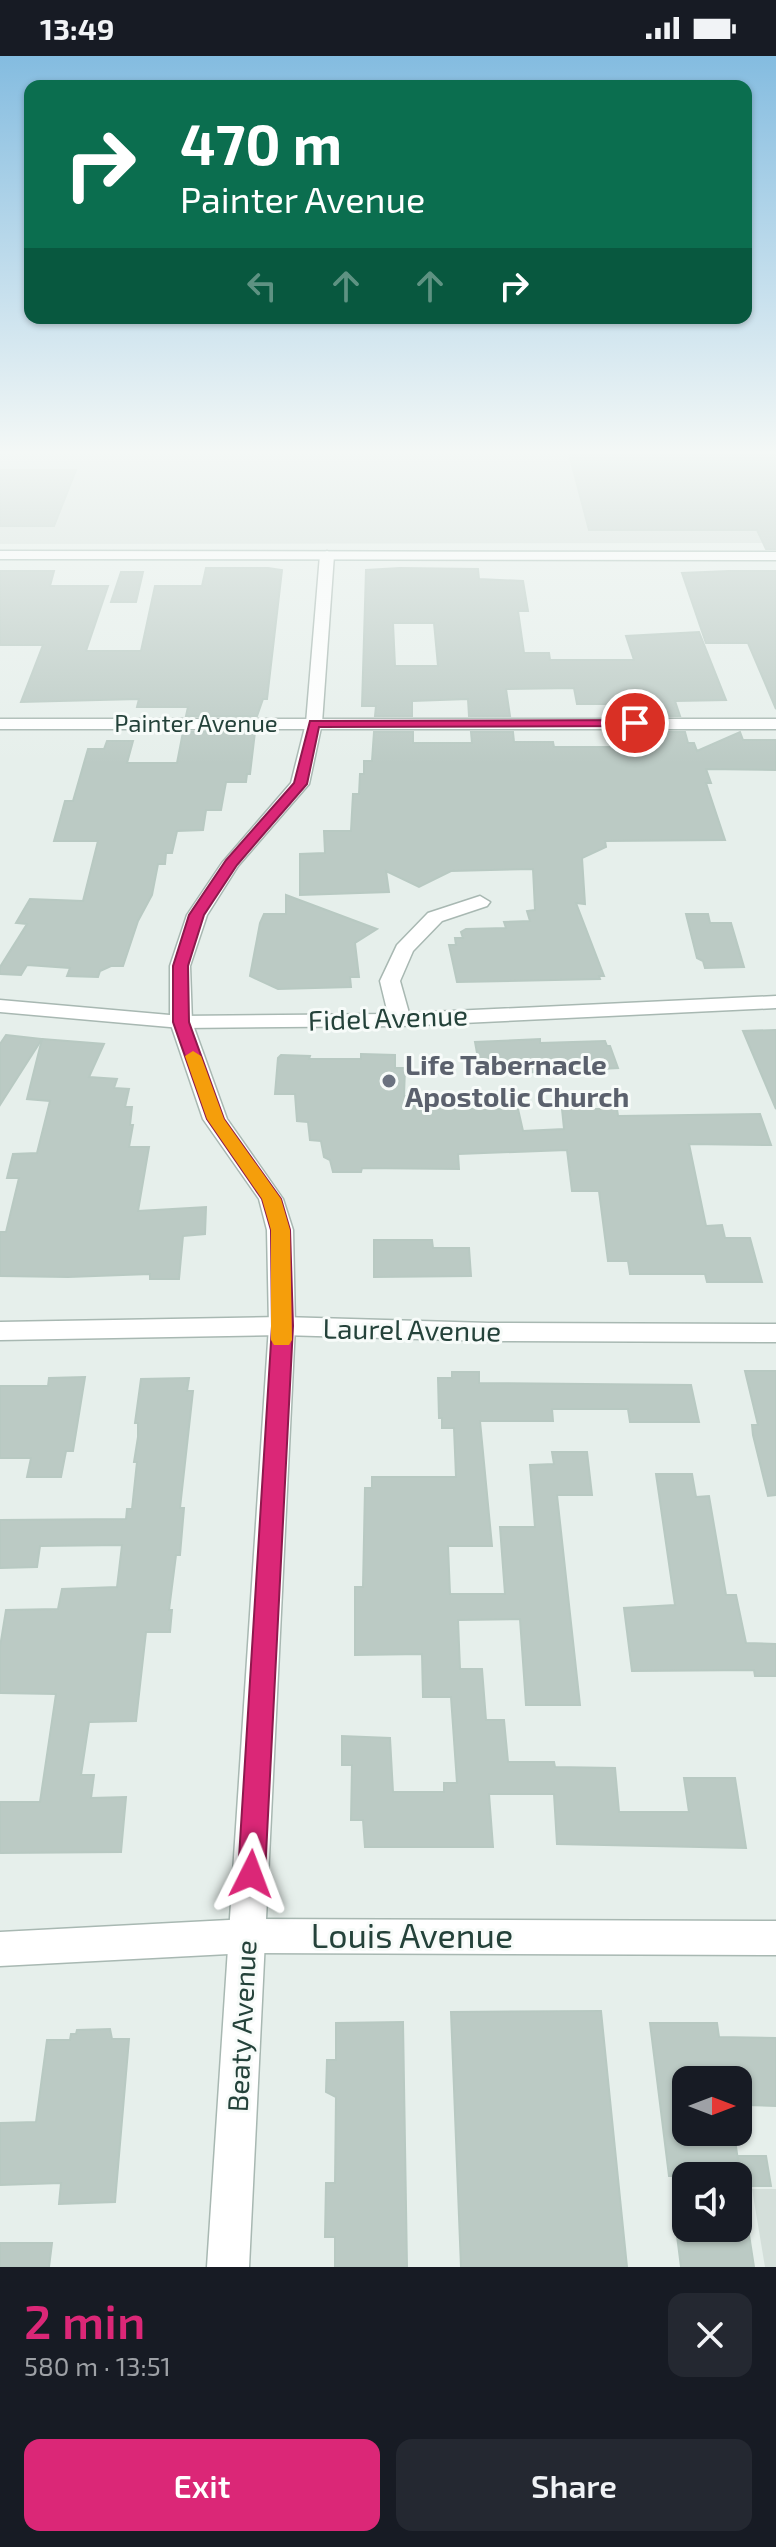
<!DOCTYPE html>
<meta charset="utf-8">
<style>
body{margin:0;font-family:"Exo 2",sans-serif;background:#242831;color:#f1f3f6;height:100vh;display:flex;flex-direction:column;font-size:30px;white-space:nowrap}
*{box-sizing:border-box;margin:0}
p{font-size:26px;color:#9ea1a6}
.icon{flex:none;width:44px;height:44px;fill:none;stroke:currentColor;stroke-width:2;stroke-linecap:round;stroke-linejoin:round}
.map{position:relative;height:2211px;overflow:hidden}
.details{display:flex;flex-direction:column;background:#171b24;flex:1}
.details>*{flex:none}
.guide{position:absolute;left:24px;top:24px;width:728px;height:244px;border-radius:16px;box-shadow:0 2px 6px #0004;background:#0b6e4f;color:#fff;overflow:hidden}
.needle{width:52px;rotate:90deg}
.controls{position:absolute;left:672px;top:2010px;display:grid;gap:16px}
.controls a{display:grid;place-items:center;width:80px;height:80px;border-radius:16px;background:#171b24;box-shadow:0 2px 6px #0004;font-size:40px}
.pin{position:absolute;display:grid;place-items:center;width:68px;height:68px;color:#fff;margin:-34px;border:4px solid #fff;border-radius:50%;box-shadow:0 2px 8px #0007}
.me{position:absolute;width:88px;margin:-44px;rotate:3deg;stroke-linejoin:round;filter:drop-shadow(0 0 6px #0008)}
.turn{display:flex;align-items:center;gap:28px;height:168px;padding:0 24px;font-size:36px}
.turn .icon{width:104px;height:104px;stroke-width:2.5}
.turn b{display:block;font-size:56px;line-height:68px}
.lanes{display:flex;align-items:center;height:76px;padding:0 24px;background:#0003;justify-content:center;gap:40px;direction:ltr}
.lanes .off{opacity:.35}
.round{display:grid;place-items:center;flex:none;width:84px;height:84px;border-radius:16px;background:#242831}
.head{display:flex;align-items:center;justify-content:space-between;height:136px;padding:0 24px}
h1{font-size:48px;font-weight:600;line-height:60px;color:#db2777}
.action{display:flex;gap:16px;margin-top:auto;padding:16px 24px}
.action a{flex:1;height:92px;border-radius:16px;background:#db2777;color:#fff;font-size:32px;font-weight:600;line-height:92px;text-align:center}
.action a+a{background:#242831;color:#f1f3f6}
.status{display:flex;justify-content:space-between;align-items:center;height:56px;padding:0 40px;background:#171b24;direction:ltr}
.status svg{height:22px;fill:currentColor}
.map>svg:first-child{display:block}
.built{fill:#d4dfda}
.building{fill:#bbcac4;stroke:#b8c9c2;stroke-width:2;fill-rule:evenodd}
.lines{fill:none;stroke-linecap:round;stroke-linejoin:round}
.minor-casing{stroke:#a8b8b2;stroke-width:3}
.tertiary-casing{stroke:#a8b8b2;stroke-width:3}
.secondary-casing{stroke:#a4bbb3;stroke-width:3}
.minor{fill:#fff;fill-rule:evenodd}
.tertiary{fill:#fff;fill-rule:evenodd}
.secondary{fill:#fff;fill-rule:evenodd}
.route{fill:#db2777;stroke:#8e194d;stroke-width:2}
.slow{fill:#f59e0b}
.worship-dot{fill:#6b7280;stroke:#f7fbf9;stroke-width:3}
.labels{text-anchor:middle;stroke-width:6;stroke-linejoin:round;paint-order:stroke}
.far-street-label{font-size:24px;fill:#24423a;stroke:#f7fbf9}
.street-label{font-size:28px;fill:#24423a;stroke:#f7fbf9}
.worship-label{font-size:28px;font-weight:bold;fill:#5b616d;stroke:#f7fbf9;text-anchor:start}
.near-street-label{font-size:34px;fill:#24423a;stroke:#f7fbf9}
</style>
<div class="status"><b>13:49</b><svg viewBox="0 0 49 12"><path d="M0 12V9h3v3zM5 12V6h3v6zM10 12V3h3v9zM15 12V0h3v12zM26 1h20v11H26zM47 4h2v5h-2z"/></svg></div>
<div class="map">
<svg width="776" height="2211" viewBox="0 0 776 2211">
<rect width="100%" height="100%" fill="#e6efeb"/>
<!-- built -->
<g class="built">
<polygon points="0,398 776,398 776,487 0,488"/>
<polygon points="752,2133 776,2133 776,2211 765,2211"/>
</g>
<!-- building -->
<g class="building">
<polygon points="569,398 776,398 776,493 766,493 757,474 589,474"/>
<polygon points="0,414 76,414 54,470 0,470"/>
<polygon points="206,512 268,512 282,514 267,643 263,643 257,660 186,660 188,651 137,651 139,643 21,646 43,589 0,589 0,515 54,515 50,530 108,530 86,595 141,595 155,530 202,530"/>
<path d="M400,512L478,513L479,523L523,525L528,555H518L524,597H549L550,604H634L626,580L699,576L726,644L675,645L680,660H642L639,648H577L574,632L506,633L510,660H469L468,643L412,645V660H375L376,650H362L366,514ZM393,567H434L438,610H395Z"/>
<polygon points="729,515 776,515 776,653 748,587 706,587 682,517"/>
<polygon points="121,516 143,516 136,546 111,546"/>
<polygon points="183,676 255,676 250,718 247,718 246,726 226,726 221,754 206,754 203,774 177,775 172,797 166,797 165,808 158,808 152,839 138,865 123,910 111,910 100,915 98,921 67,920 70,912 27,909 21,919 0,918 0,911 27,868 16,867 30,843 83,845 98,785 54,785 65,745 73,745 88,693 104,693 107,685 133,685 127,707 177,707"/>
<polygon points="374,676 413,676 413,687 472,687 471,676 513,676 514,686 553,686 554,691 650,691 646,676 685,676 688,687 694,687 697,695 740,676 743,684 776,684 776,714 706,713 711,727 706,727 725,784 605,785 606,791 582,802 585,848 576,847 604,920 599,920 600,923 457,926 449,889 456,889 455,882 463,882 461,876 466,873 506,872 504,866 530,865 527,855 535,854 533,813 451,815 419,831 386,815 389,836 300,839 300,798 325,797 324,775 351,775 353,738 359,738 360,718 364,718 364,705 372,705"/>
<polygon points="286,839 377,873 355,887 359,921 350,921 351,931 278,933 250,920 260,867 264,858 286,858"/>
<polygon points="686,858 708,858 710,867 731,867 744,911 705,912 703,905 697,902"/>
<polygon points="776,974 776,1053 743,975"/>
<polygon points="6,979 42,983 0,1049 0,988"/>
<polygon points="42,983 104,988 89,1021 117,1023 114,1032 129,1033 125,1051 132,1051 130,1069 133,1069 129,1091 149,1091 138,1155 206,1151 205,1178 183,1180 179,1223 150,1223 150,1218 68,1221 0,1220 0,1176 6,1176 19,1122 7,1122 13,1098 37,1097 50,1045 27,1043"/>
<polygon points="540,983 540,987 605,985 607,990 610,990 618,1012 481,1019 475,986"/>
<polygon points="361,998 395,999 395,1012 405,1012 404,1040 470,1040 470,1053 518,1053 523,1075 564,1073 562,1053 617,1053 618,1060 760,1058 771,1089 689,1088 706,1170 722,1169 725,1182 750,1182 762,1226 707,1226 705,1218 630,1218 628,1205 608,1205 599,1135 572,1135 567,1094 458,1098 459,1113 362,1112 361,1116 333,1116 330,1104 324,1101 321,1085 310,1084 308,1066 297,1065 295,1038 275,1038 278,1002 281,999 310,1000 309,1003 361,1003"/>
<polygon points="374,1184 432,1184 433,1192 469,1192 471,1220 374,1221"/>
<polygon points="745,1315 776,1315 776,1439 768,1440 753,1379 752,1369 758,1369"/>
<polygon points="452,1316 479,1316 479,1327 691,1329 699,1366 630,1366 628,1353 552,1353 553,1365 480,1365 492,1490 448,1490 450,1538 505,1538 500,1471 535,1471 530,1409 554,1408 552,1396 587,1396 592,1439 557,1439 580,1649 526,1649 520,1563 458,1564 460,1613 482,1613 486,1664 504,1664 508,1706 554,1706 555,1711 615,1712 619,1756 689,1756 684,1722 735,1722 746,1792 557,1788 554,1738 489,1738 493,1791 365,1791 363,1764 351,1764 352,1709 342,1709 342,1680 390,1682 393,1736 444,1736 444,1727 457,1727 451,1641 423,1641 422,1598 355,1599 355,1531 363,1531 365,1432 372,1432 372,1421 456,1421 454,1372 442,1372 442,1362 439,1362 438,1322 452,1322"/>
<polygon points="85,1321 73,1395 66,1395 61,1421 27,1421 31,1402 0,1402 0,1330 48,1330 49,1322"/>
<polygon points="189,1322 187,1335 193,1335 180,1452 184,1452 180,1499 176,1499 169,1554 172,1554 170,1576 146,1576 136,1665 89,1666 81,1719 94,1719 91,1742 126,1741 121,1796 0,1797 0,1746 40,1746 56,1638 0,1637 0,1591 6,1554 58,1553 62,1533 117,1531 122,1489 40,1490 37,1511 0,1512 0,1464 126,1463 127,1453 132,1453 137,1406 134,1406 138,1381 138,1367 135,1367 141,1323"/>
<polygon points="656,1418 692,1418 696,1441 709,1440 726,1539 736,1539 746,1587 776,1588 776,1620 755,1620 754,1614 632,1615 624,1552 675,1549"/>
<polygon points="601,1955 627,2211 461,2211 451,1956"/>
<polygon points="403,1966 407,2211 335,2211 335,2181 325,2181 326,2127 335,2127 336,2041 326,2036 327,2004 336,2004 336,1967"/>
<polygon points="650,1967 717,1967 719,1981 776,1982 776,2050 746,2049 742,2024 686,2024 686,2076 734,2076 738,2105 738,2100 766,2100 771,2130 738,2130 738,2120 669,2120"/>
<polygon points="110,1973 112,1983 129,1983 115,2146 59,2148 61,2127 0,2129 0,2067 36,2066 47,1984 70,1984 71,1978 76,1978 77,1974"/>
<polygon points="676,2172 748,2172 754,2211 681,2211"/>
<polygon points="0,2187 52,2187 49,2211 0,2211"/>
</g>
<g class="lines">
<defs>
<g id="minor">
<rect x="0" y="663" width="776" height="10"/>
<polygon points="480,840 490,846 487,850 442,865 413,895 400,925 409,957 776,940 776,952 400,970 181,972 0,956 0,944 181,960 388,958 380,925 397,889 428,857"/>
<polygon points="282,1261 489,1267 776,1268 776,1286 489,1285 282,1279 0,1284 0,1266"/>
<polygon points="248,1863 776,1865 776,1899 248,1897 0,1910 0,1876"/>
</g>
<polygon id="tertiary" points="327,495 334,499 322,667 309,728 238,810 207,859 190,910 192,966 227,1063 283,1143 293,1174 295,1270 249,2211 207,2211 269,1270 267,1174 259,1143 203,1063 170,966 170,910 187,859 222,807 291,727 306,667 320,499"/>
<polygon id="secondary" points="0,495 776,496 776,504 0,503"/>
</defs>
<!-- minor casing -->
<use href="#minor" class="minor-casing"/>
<!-- tertiary casing -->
<use href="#tertiary" class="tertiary-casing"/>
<!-- secondary casing -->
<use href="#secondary" class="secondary-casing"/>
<!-- minor -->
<use href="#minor" class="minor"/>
<!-- tertiary -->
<use href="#tertiary" class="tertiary"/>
<!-- secondary -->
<use href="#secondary" class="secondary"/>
</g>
<!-- sky -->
<linearGradient id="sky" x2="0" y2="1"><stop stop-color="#84bce0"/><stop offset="0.56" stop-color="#f4f8f6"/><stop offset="1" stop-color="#f4f8f6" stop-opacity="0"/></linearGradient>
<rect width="776" height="708" fill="url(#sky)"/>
<!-- route -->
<polygon class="route" points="635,664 641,667 639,670 319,671 307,728 237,809 204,859 188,910 189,966 224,1063 281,1143 290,1174 293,1270 265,1818 261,1826 251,1830 242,1826 238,1818 272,1270 271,1174 262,1143 207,1063 173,966 173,910 189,859 226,804 294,727 310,665"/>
<!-- slow -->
<polygon class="slow" points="193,995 201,1000 224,1063 281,1143 290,1174 292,1284 289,1289 274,1289 271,1284 271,1174 262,1143 207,1063 185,1000"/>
<!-- markers -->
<circle class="worship-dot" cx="389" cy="1025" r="8"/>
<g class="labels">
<!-- far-street labels -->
<g class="far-street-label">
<text x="196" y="676">Painter Avenue</text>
</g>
<!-- street labels -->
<g class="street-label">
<text transform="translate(388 962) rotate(-2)" y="10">Fidel Avenue</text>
<text transform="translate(412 1274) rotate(1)" y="10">Laurel Avenue</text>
<text transform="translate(242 1970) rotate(-87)" y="10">Beaty Avenue</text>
</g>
<!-- worship labels -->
<g class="worship-label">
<text x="405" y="1019">Life Tabernacle<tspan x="405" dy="32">Apostolic Church</tspan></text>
</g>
<!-- near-street labels -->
<g class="near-street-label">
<text x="412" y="1892">Louis Avenue</text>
</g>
</g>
</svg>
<div class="controls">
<a><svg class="needle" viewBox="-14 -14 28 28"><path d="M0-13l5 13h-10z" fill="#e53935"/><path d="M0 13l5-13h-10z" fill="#9ea1a6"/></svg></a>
<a><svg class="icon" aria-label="sound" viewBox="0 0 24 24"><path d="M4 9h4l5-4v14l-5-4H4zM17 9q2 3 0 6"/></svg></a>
</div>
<div class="pin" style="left:635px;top:667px;background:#d93025"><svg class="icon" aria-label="arrive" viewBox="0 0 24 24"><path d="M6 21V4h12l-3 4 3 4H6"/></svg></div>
<svg class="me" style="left:251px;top:1818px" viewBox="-20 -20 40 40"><path d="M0-17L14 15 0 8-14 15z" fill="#db2777" stroke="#fff" stroke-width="4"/></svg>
<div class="guide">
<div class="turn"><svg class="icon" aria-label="right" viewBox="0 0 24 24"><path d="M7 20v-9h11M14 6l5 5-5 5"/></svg><div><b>470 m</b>Painter Avenue</div></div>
<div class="lanes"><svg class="icon off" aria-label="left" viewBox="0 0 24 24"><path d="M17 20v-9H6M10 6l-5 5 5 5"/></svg><svg class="icon off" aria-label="ahead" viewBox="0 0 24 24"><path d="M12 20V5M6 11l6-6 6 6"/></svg><svg class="icon off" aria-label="ahead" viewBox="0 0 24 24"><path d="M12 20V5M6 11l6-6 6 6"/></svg><svg class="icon" aria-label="right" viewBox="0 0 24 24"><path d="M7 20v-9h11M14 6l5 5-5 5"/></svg></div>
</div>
</div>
<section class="details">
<div class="head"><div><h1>2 min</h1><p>580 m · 13:51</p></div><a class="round"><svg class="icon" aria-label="close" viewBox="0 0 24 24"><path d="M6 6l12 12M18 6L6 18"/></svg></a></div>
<div class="action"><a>Exit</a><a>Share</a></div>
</section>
